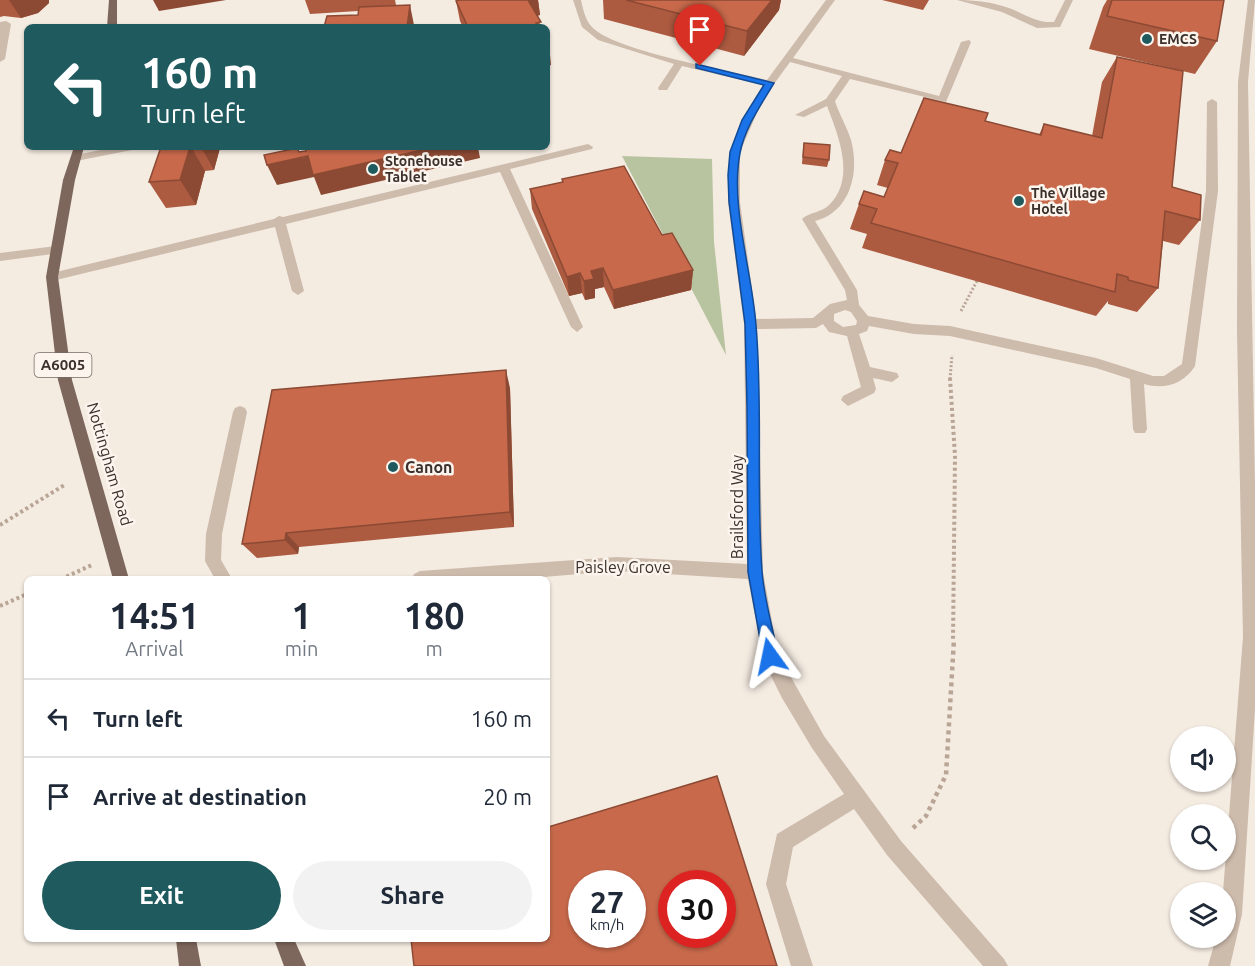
<!DOCTYPE html>
<style>
body{margin:0;font-family:Ubuntu,sans-serif;background:#f2f2f3;color:#1f2937;height:100vh;display:flex;flex-direction:column;font-size:22px;white-space:nowrap}
*{box-sizing:border-box;margin:0}
p{font-size:20px;color:#747a83}
.icon{flex:none;width:33px;height:33px;fill:none;stroke:currentColor;stroke-width:2;stroke-linecap:round;stroke-linejoin:round}
.map{position:relative;flex:1;overflow:hidden}
.sheet{position:absolute;left:24px;top:576px;width:526px;height:366px;display:flex;flex-direction:column;background:#fff;border-radius:9px;box-shadow:0 2px 4px #0004}
.sheet>*{flex:none}
.guide{position:absolute;left:24px;top:24px;width:526px;height:126px;border-radius:9px;box-shadow:0 2px 4px #0004;background:#1f5a5e;color:#fff;overflow:hidden}
.buttons{position:absolute;left:1170px;top:726px;display:grid;gap:12px}
.buttons a{display:grid;place-items:center;width:66px;height:66px;border-radius:50%;background:#fff;box-shadow:0 2px 4px #0004;font-size:30px}
.speed{position:absolute;left:568px;top:870px;display:flex;gap:12px;font-size:30px;font-weight:700;text-align:center}
.speed>*{display:grid;place-content:center;width:78px;height:78px;border-radius:50%;background:#fff;box-shadow:0 2px 4px #0004;line-height:1}
.speed small{font-size:15px;font-weight:400}
.speed .limit{border:9px solid #d22;background:#fff;color:#111}
.pin{position:absolute;display:grid;place-items:center;width:51px;height:51px;color:#fff;margin:-62px -26px;border-radius:50% 50% 50% 0;rotate:-45deg;box-shadow:0 0 6px #0007}
.pin .icon{rotate:45deg}
.me{position:absolute;width:66px;margin:-33px;rotate:348deg;stroke-linejoin:round;filter:drop-shadow(0 0 4px #0008)}
.turn{display:flex;align-items:center;gap:21px;height:126px;padding:0 18px;font-size:27px}
.turn .icon{width:78px;height:78px;stroke-width:2.5}
.turn b{display:block;font-size:42px;line-height:51px}
.eta{display:flex;justify-content:space-evenly;align-items:center;height:102px;text-align:center}
.eta b{font-size:36px;font-weight:600;line-height:42px}
.primary-button{display:flex;gap:12px;margin-top:auto;padding:12px 18px}
.primary-button a{flex:1;height:69px;border-radius:36px;background:#1f5a5e;color:#fff;font-size:24px;font-weight:600;line-height:69px;text-align:center}
.primary-button a+a{background:#f2f2f3;color:#1f2937}
ul{padding:0;list-style:none}
li{display:flex;align-items:center;gap:18px;height:78px;padding:0 18px;border-top:2px solid #e0e1e3}
li div{flex:1}
li b{display:block;font-size:22px}
li em{font-style:normal}
.map>svg:first-child{display:block}
.green{fill:#b8c4a0}
.lines{fill:none;stroke-linecap:round;stroke-linejoin:round}
.path-far2{stroke:#b9a596;stroke-width:3;stroke-dasharray:2 2;stroke-linecap:butt}
.path-far1{stroke:#b9a596;stroke-width:4;stroke-dasharray:3 3;stroke-linecap:butt}
.path{stroke:#b9a596;stroke-width:4.5;stroke-dasharray:4 4;stroke-linecap:butt}
.minor{fill:#cdbbac;fill-rule:evenodd}
.major{fill:#7d675c;fill-rule:evenodd}
.wall{fill:#ac5a40}
.shaded-wall{fill:#8c4a34}
.building{fill:#c8694b;stroke:#8c4a34;stroke-width:1.5;fill-rule:evenodd}
.route{fill:#1a73e8;stroke:#114b97;stroke-width:1.5}
.poi-dot{fill:#1f5a5e;stroke:#fbf5ee;stroke-width:2}
.labels{text-anchor:middle;stroke-width:5;stroke-linejoin:round;paint-order:stroke}
.far-poi-label{font-size:14px;font-weight:bold;fill:#3b302b;stroke:#fbf5ee;text-anchor:start}
.shield{fill:#fbf5ee;stroke:#756b66;stroke-width:1.5}
.shield-label{font-size:15px;font-weight:bold;fill:#3b302b}
.street-label{font-size:16px;fill:#3b302b;stroke:#fbf5ee}
.poi-label{font-size:16px;font-weight:bold;fill:#3b302b;stroke:#fbf5ee;text-anchor:start}
</style>
<div class="map">
<svg width="1255" height="966" viewBox="0 0 1255 966">
<rect width="100%" height="100%" fill="#f4ebe1"/>
<!-- green -->
<polygon class="green" points="622,156 712,159 714,242 726,355"/>
<g class="lines">
<!-- path-far2 -->
<g class="path-far2">
<polyline points="961,311 977,281"/>
<polyline points="950,379 952,355"/>
</g>
<!-- path-far1 -->
<g class="path-far1">
<polyline points="950,378 955,456 953,641"/>
<polyline points="0,525 66,484"/>
<polyline points="61,579 92,565"/>
<polyline points="0,606 27,594"/>
</g>
<!-- path -->
<polyline class="path" points="913,828 926,816 946,775 954,639"/>
<!-- minor -->
<g class="minor">
<path d="M573,0H581C583,9 585,19 591,26C612,51 732,71 767,80L826,0H835L793,58L939,96L961,42L969,40L971,42L946,102L850,79L835,101C839,114 847,127 851,140C860,173 850,212 815,221L857,290L859,305L868,316L914,324L950,326L1096,358L1153,376H1164L1182,364L1206,191L1207,102L1212,99L1217,102L1218,191L1195,366C1184,384 1164,390 1144,384L1147,429L1145,433H1135L1133,429L1130,379L1096,368L950,336L914,334L869,326L867,331L859,334L870,367L897,373L899,377L892,382L873,378L876,389L874,393L848,406L841,400L843,396L861,387L847,336L829,332L823,324L816,328L757,329L763,572L778,654L824,736L901,841L1004,959L1008,966H983L887,855L854,809L793,847L786,884L813,966H791L766,884L777,834L844,794L812,748L782,698L764,662L748,579L617,571L518,579H412L414,574L420,571L617,557L747,564L744,324L728,202L730,152L742,120L763,85L682,66L667,90H659L658,88L674,64L598,40L582,27ZM790,62L842,76L826,99L795,115L804,117L827,106C838,135 856,177 830,204C822,213 809,212 802,219L845,290L847,300L830,304L813,318L756,319L740,202V152L763,99ZM845,310L851,312L857,321L856,325L843,327L834,321V314Z"/>
<path d="M957,0C974,0 992,2 1009,8C1025,14 1036,23 1054,22L1065,0H1073L1060,27L1037,28L1002,12Z"/>
<polygon points="1248,0 1255,0 1248,82 1255,484 1255,709 1242,914 1230,966 1208,966 1216,938 1226,938 1226,892 1223,892 1243,637 1237,332 1238,82"/>
<polygon points="6,21 11,24 5,59 0,62 0,22"/>
<polygon points="588,144 593,147 592,149 510,169 583,327 577,332 571,327 500,172 286,224 304,291 298,295 292,291 275,227 52,281 46,277 52,273 274,219 279,216 283,217"/>
<polygon points="115,147 137,147 132,150 76,161 71,158 76,155"/>
<polygon points="56,246 60,247 60,253 0,261 0,253"/>
<polygon points="240,406 245,408 247,412 222,534 221,560 232,579 215,579 205,561 206,534 233,412 235,408"/>
</g>
<!-- major -->
<g class="major">
<polygon points="109,0 117,0 117,27 107,27"/>
<polygon points="74,147 84,147 75,180 58,277 72,380 129,579 113,579 58,380 46,277 63,180"/>
<polygon points="176,939 196,939 201,966 179,966"/>
<polygon points="274,939 294,939 306,966 284,966"/>
</g>
</g>
<!-- wall -->
<g class="wall">
<polygon points="0,0 49,0 49,3 38,13 21,18 4,16 0,17"/>
<polygon points="305,0 395,0 396,5 414,25 414,27 324,27 358,15 358,11 310,14"/>
<polygon points="459,0 538,0 540,15 537,16 541,27 463,27 460,21 456,1"/>
<polygon points="603,0 781,0 779,10 744,56 604,19"/>
<polygon points="882,0 929,0 923,10"/>
<polygon points="1107,0 1224,0 1217,41 1195,74 1089,49 1103,7"/>
<polygon points="1117,57 1172,187 1200,220 1179,245 1163,241 1158,288 1137,312 1108,304 1108,301 1096,316 862,248 867,234 850,229 859,204 884,197 888,188 877,185 885,160 901,153 985,121 1039,135 1044,124 1092,136 1102,82"/>
<polygon points="804,143 829,160 827,167 802,164 803,150"/>
<polygon points="161,147 219,147 220,148 214,170 205,171 196,205 166,208 149,182"/>
<polygon points="562,179 662,235 693,270 691,290 614,309 604,287 595,289 595,298 585,300 582,293 569,296 532,209 530,189 562,182"/>
<polygon points="510,388 514,527 299,547 298,554 257,558 242,544"/>
</g>
<!-- shaded-wall -->
<g class="shaded-wall">
<polygon points="9,0 49,0 49,3 38,13 21,18"/>
<polygon points="153,0 226,0 159,11"/>
<polygon points="526,0 538,0 540,15 528,17"/>
<polygon points="772,0 781,0 779,10 744,56 747,31"/>
<polygon points="410,5 414,25 414,27 407,27"/>
<polygon points="549,45 551,65 548,66 548,46"/>
<polygon points="190,147 191,147 205,171 196,205 180,180"/>
<polygon points="201,147 219,147 220,148 214,170"/>
<polygon points="435,147 478,147 480,158 321,195 314,177 277,185 267,165 297,148 302,158 308,156"/>
<polygon points="603,268 604,287 595,289 595,298 585,300 584,281 591,271"/>
<polygon points="693,270 691,290 614,309 613,290"/>
<polygon points="580,273 582,293 569,296 567,277"/>
<polygon points="506,370 510,388 514,527 510,512"/>
<polygon points="286,533 299,547 298,554 285,540"/>
</g>
<!-- building -->
<g class="building">
<polygon points="459,0 528,0 541,22 536,23 538,27 468,27 456,1"/>
<polygon points="626,0 772,0 747,31"/>
<polygon points="1112,0 1224,0 1217,41 1107,16"/>
<polygon points="410,5 407,27 324,27 327,16 358,15 359,7"/>
<polygon points="1117,57 1183,71 1172,187 1201,195 1200,220 1165,211 1158,288 1128,280 1128,277 1117,274 1115,292 871,223 877,209 859,204 864,191 884,197 898,163 885,160 890,150 901,153 924,98 988,113 985,121 1041,135 1044,124 1102,138"/>
<polygon points="804,143 830,145 829,160 803,157"/>
<polygon points="161,147 190,147 180,180 149,182"/>
<polygon points="305,147 435,147 313,175 308,156 267,165 264,155 297,148 299,152 306,151"/>
<polygon points="624,166 662,235 672,233 693,270 613,290 603,268 591,271 594,279 584,281 580,273 567,277 530,189 563,182 562,179"/>
<polygon points="506,370 510,512 286,533 285,540 242,544 272,390"/>
<path d="M717,776L777,966H414L411,939H548V827ZM582,884H633V934H582ZM672,884H723V934H672Z"/>
</g>
<!-- route -->
<path class="route" d="M696,64L774,83C761,105 745,127 740,153C730,206 752,271 756,325C763,407 756,489 762,571C764,599 773,628 778,656L776,662L770,664L765,662L763,656L748,572L747,406L745,324L729,202L728,175L730,152L742,120L764,85L696,68Z"/>
<!-- markers -->
<g class="poi-dot">
<circle cx="1147" cy="39" r="6"/>
<circle cx="373" cy="169" r="6"/>
<circle cx="1019" cy="201" r="6"/>
<circle cx="393" cy="467" r="6"/>
</g>
<g class="labels">
<!-- far-poi labels -->
<g class="far-poi-label">
<text x="1159" y="44">EMCS</text>
<text x="385" y="166">Stonehouse<tspan x="385" dy="16">Tablet</tspan></text>
<text x="1031" y="198">The Village<tspan x="1031" dy="16">Hotel</tspan></text>
</g>
<!-- shield labels -->
<rect class="shield" x="34.5" y="353" width="57" height="24" rx="4.5"/>
<g class="shield-label">
<text x="63" y="370">A6005</text>
</g>
<!-- street labels -->
<g class="street-label">
<text transform="translate(110 464) rotate(74)" y="6">Nottingham Road</text>
<text transform="translate(737 507) rotate(-90)" y="6">Brailsford Way</text>
<text x="623" y="573">Paisley Grove</text>
</g>
<!-- poi labels -->
<g class="poi-label">
<text x="405" y="473">Canon</text>
</g>
</g>
</svg>
<div class="buttons">
<a><svg class="icon" aria-label="sound" viewBox="0 0 24 24"><path d="M4 9h4l5-4v14l-5-4H4zM17 9q2 3 0 6"/></svg></a>
<a><svg class="icon" aria-label="search" viewBox="0 0 24 24"><circle cx="10" cy="10" r="6"/><path d="M15 15l6 6"/></svg></a>
<a><svg class="icon" aria-label="layers" viewBox="0 0 24 24"><path d="M12 4l9 5-9 5-9-5zM3 14l9 5 9-5"/></svg></a>
</div>
<div class="speed"><div>27<small>km/h</small></div><div class="limit">30</div></div>
<div class="pin" style="left:700px;top:66px;background:#d93025"><svg class="icon" aria-label="arrive" viewBox="0 0 24 24"><path d="M6 21V4h12l-3 4 3 4H6"/></svg></div>
<svg class="me" style="left:770px;top:656px" viewBox="-20 -20 40 40"><path d="M0-17L14 15 0 8-14 15z" fill="#1a73e8" stroke="#fff" stroke-width="4"/></svg>
<div class="guide">
<div class="turn"><svg class="icon" aria-label="left" viewBox="0 0 24 24"><path d="M17 20v-9H6M10 6l-5 5 5 5"/></svg><div><b>160 m</b>Turn left</div></div>
</div>
<section class="sheet">
<div class="eta">
<div><b>14:51</b><p>Arrival</p></div>
<div><b>1</b><p>min</p></div>
<div><b>180</b><p>m</p></div>
</div>
<ul>
<li><svg class="icon" aria-label="left" viewBox="0 0 24 24"><path d="M17 20v-9H6M10 6l-5 5 5 5"/></svg><div><b>Turn left</b></div><em>160 m</em></li>
<li><svg class="icon" aria-label="arrive" viewBox="0 0 24 24"><path d="M6 21V4h12l-3 4 3 4H6"/></svg><div><b>Arrive at destination</b></div><em>20 m</em></li>
</ul>
<div class="primary-button"><a>Exit</a><a>Share</a></div>
</section>
</div>
